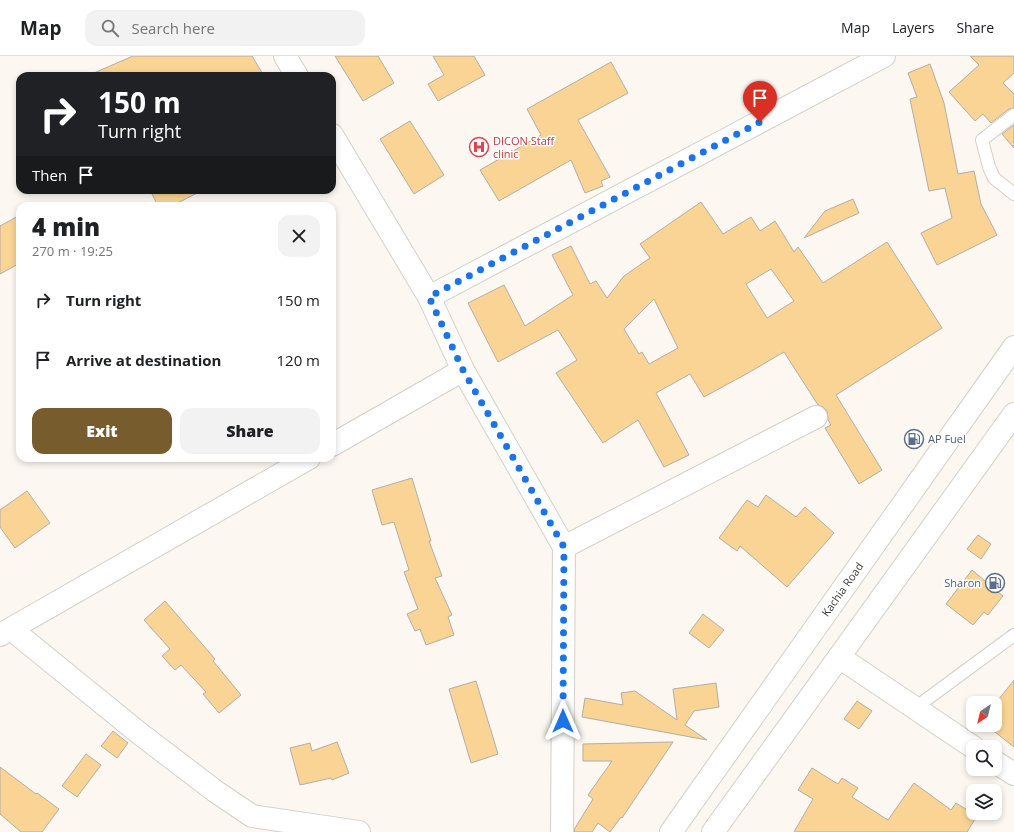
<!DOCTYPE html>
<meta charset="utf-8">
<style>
body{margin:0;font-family:"Open Sans",sans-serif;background:#f2f2f2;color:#202124;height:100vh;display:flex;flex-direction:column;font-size:15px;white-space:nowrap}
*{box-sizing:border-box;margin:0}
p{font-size:13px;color:#757577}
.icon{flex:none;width:22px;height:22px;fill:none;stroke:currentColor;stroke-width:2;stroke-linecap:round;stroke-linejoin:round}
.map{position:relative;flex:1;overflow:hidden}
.panel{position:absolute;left:16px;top:146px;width:320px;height:260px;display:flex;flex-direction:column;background:#fff;border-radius:12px;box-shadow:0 2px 6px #0003}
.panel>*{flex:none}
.guide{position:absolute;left:16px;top:16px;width:320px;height:122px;border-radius:12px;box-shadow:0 2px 6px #0003;background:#202124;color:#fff;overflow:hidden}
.needle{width:26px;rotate:215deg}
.controls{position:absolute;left:966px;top:640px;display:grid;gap:8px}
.controls a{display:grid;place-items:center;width:36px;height:36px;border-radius:8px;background:#fff;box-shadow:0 2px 6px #0003;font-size:20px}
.pin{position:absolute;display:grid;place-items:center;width:34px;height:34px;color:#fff;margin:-41px -17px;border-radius:50% 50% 50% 0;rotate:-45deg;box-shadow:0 0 4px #0007}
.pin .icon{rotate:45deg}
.me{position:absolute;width:44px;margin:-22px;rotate:0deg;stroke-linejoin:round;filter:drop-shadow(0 0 3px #0008)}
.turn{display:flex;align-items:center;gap:14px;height:84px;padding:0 16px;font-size:18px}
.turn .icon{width:52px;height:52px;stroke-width:2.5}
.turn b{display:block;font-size:28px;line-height:34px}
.then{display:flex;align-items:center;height:38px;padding:0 16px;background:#0003;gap:8px;font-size:15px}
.round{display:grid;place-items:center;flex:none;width:42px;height:42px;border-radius:12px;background:#f2f2f2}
.summary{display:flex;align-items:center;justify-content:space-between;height:68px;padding:0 16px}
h1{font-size:24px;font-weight:800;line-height:30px}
.button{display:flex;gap:8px;margin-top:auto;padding:8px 16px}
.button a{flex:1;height:46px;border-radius:12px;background:#775c2e;color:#fff;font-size:16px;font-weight:800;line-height:46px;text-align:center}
.button a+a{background:#f2f2f2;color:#202124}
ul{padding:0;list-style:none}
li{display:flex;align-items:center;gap:12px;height:60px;padding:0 16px}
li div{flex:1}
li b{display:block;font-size:15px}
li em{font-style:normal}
header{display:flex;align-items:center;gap:24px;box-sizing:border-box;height:56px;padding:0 20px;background:#fff;border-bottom:1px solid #e0e0e0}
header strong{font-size:19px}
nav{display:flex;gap:22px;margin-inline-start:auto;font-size:14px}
.search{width:280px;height:36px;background:#f2f2f2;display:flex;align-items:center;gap:10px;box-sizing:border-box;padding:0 14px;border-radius:12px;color:#757577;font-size:15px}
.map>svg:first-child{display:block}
.building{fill:#f9d495;stroke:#b2aea7;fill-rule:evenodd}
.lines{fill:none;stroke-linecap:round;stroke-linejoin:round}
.service-casing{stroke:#d4d0c9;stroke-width:14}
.minor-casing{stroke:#d4d0c9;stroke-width:24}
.primary-casing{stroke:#d4d0c9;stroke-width:24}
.service{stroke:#fff;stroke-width:12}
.minor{stroke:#fff;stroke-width:22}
.primary{stroke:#fff;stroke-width:22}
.route{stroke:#1a73e8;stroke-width:7;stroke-dasharray:0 12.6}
.labels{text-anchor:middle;stroke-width:3;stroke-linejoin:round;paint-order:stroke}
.health-label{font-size:11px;fill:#be3a42;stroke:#fff;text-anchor:start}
.service-label{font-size:11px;fill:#4e5e75;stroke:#fff;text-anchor:start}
.street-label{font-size:11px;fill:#3d3b38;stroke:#fff}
</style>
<header>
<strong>Map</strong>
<div class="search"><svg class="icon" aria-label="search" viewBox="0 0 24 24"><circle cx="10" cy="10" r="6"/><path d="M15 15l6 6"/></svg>Search here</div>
<nav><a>Map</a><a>Layers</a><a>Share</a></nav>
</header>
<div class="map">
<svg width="1014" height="776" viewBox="0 0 1014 776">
<rect width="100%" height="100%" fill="#fcf8f1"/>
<!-- building -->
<g class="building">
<polygon points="133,0 252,0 264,20 87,20"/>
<polygon points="335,0 378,0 394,27 363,45"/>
<polygon points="433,0 474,0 485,19 438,45 428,28 444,19"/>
<polygon points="970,0 1014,0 1014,17 1003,27 1014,38 1014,52 1009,53 991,67 983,58 975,65 949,36 979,9"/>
<polygon points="611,6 628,37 578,64 610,121 601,125 603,130 585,137 571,104 499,145 480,114 541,79 527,53"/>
<polygon points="930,8 944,47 958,118 974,115 981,148 997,179 937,209 921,177 952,162 945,132 929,135 910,43 917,41 908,17"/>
<polygon points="410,65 444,119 414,138 380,83"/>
<polygon points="1014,69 1014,92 1002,78"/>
<polygon points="150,134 203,134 172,150 158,150"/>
<polygon points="853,143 859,157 804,182 825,155"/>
<path d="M701,146L723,178L751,161L760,175L775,165L794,196L798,191L823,227L887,186L942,272L836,339L882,414L859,428L825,372L831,369L828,364V361L827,355L823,351L818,349L784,296L748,317L704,341L690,318L656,337L689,399L664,411L638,364L603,387L556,317L577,304L558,274L498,306L468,247L504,229L525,270L573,239L552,199L571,190L590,228L596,225L607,242L624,220L650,202L640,188ZM771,213L794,245L767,262L746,228ZM654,243L678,292L649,308L642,296L639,298L624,273Z"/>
<polygon points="20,159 20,207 0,218 0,170"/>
<polygon points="412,422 431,485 429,485 442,520 435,522 452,559 448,561 454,579 426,589 420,573 415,575 407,558 418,553 404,516 409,514 394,466 382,469 372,434"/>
<polygon points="27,435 50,467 15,492 0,471 0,454"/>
<polygon points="766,439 796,461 805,451 834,477 787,531 740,490 737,495 719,482 747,444 758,451"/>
<polygon points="978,479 991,488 981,503 967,493"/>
<polygon points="972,514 1003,540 988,559 984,556 973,569 946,548"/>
<polygon points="165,545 215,603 213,605 241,639 219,657 203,638 206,636 181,609 175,614 162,600 170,593 144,564"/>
<polygon points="703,558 724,574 709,592 689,577"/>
<polygon points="1014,624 1014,691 986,669 995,669 995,647 993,647 997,642 999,643"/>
<polygon points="476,625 498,698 471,707 449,633"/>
<polygon points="716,627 719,651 694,655 685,669 707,684 582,661 585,642 623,649 621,637 635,635 677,664 673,633"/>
<polygon points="857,645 872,655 859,673 844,663"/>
<polygon points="113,675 128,687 117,702 101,690"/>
<polygon points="337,686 349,717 332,724 331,722 300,729 290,692 310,687 312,695"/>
<polygon points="673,686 622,762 621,761 610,776 598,767 592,776 574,776 575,772 593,743 588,739 612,705 583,705 583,688"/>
<polygon points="86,698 101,709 77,741 62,730"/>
<polygon points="0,711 36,738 37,737 59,753 42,776 21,776 0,758"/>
<polygon points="812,712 838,728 842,722 858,732 852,741 888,764 914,727 951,754 956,747 977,760 967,776 794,776 813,743 798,734"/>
</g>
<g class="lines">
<defs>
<g id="service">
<polyline points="1014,59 982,84 989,111 994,122 1014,138"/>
<polyline points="915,652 1014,579"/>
</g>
<g id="minor">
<polyline points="285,0 297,20"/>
<polyline points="332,79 429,241 463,314 564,491 562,776"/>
<polyline points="429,241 884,0"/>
<polyline points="332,389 463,314"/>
<polyline points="564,491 816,361"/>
<polyline points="11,573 139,677 215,735 252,760 359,776"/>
<polyline points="0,579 309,402"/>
<polyline points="839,601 973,691"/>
<polyline points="995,706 1014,718"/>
</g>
<g id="primary">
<path id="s1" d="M671,776L1014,291"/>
<polyline points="713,776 1014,358"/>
</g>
</defs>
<!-- service casing -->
<use href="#service" class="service-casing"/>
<!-- minor casing -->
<use href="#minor" class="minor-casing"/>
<!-- primary casing -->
<use href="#primary" class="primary-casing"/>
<!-- service -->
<use href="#service" class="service"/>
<!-- minor -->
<use href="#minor" class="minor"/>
<!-- primary -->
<use href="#primary" class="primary"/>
</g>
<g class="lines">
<!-- route -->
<polyline class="route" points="563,665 564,491 463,314 429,241 760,66"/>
</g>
<!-- icons -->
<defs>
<symbol id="hospital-ring" viewBox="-11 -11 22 22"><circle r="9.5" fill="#fff" stroke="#e0444e" stroke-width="1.5"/><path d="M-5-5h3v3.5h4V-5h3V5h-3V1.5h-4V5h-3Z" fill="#e0444e"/></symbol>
<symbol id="fuel-ring" viewBox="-11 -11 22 22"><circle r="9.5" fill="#fff" stroke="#5c6f8a" stroke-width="1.5"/><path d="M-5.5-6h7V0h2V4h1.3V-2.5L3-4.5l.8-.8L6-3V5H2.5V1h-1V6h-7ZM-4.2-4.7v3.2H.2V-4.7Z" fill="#5c6f8a"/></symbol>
</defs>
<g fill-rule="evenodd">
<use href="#hospital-ring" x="468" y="80" width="22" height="22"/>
<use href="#fuel-ring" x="903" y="372" width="22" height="22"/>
<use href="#fuel-ring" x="984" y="516" width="22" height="22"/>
</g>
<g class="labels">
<!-- health labels -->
<g class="health-label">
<text x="493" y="89">DICON Staff<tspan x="493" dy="13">clinic</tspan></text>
</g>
<!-- service labels -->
<g class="service-label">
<text x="928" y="387">AP Fuel</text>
<text x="981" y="531" text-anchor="end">Sharon</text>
</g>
<!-- street labels -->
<g class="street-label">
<text dy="4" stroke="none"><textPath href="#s1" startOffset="297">Kachia Road</textPath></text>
</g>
</g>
</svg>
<div class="controls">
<a><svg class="needle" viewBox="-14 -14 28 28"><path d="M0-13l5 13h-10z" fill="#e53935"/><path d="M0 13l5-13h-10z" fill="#757577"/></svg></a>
<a><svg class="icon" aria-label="search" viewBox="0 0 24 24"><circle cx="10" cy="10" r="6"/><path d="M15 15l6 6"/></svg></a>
<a><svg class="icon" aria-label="layers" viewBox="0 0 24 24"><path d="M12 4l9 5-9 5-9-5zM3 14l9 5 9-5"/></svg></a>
</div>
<div class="pin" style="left:760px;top:66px;background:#d93025"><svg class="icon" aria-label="arrive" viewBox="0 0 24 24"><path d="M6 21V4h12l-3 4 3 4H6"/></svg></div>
<svg class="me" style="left:563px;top:665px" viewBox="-20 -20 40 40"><path d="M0-17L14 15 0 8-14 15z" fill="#1a73e8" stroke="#fff" stroke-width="4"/></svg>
<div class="guide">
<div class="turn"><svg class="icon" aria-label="right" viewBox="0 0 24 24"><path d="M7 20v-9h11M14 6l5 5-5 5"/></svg><div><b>150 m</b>Turn right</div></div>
<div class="then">Then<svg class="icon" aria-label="arrive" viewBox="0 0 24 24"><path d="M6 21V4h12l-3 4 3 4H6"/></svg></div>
</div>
<section class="panel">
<div class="summary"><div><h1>4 min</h1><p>270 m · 19:25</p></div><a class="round"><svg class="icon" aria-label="close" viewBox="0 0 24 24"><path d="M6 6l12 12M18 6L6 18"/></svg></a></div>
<ul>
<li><svg class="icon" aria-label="right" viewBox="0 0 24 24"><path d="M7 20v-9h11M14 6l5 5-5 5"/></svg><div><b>Turn right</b></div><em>150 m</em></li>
<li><svg class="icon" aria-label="arrive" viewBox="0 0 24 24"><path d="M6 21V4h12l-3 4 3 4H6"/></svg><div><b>Arrive at destination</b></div><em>120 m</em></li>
</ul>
<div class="button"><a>Exit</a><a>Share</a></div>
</section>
</div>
